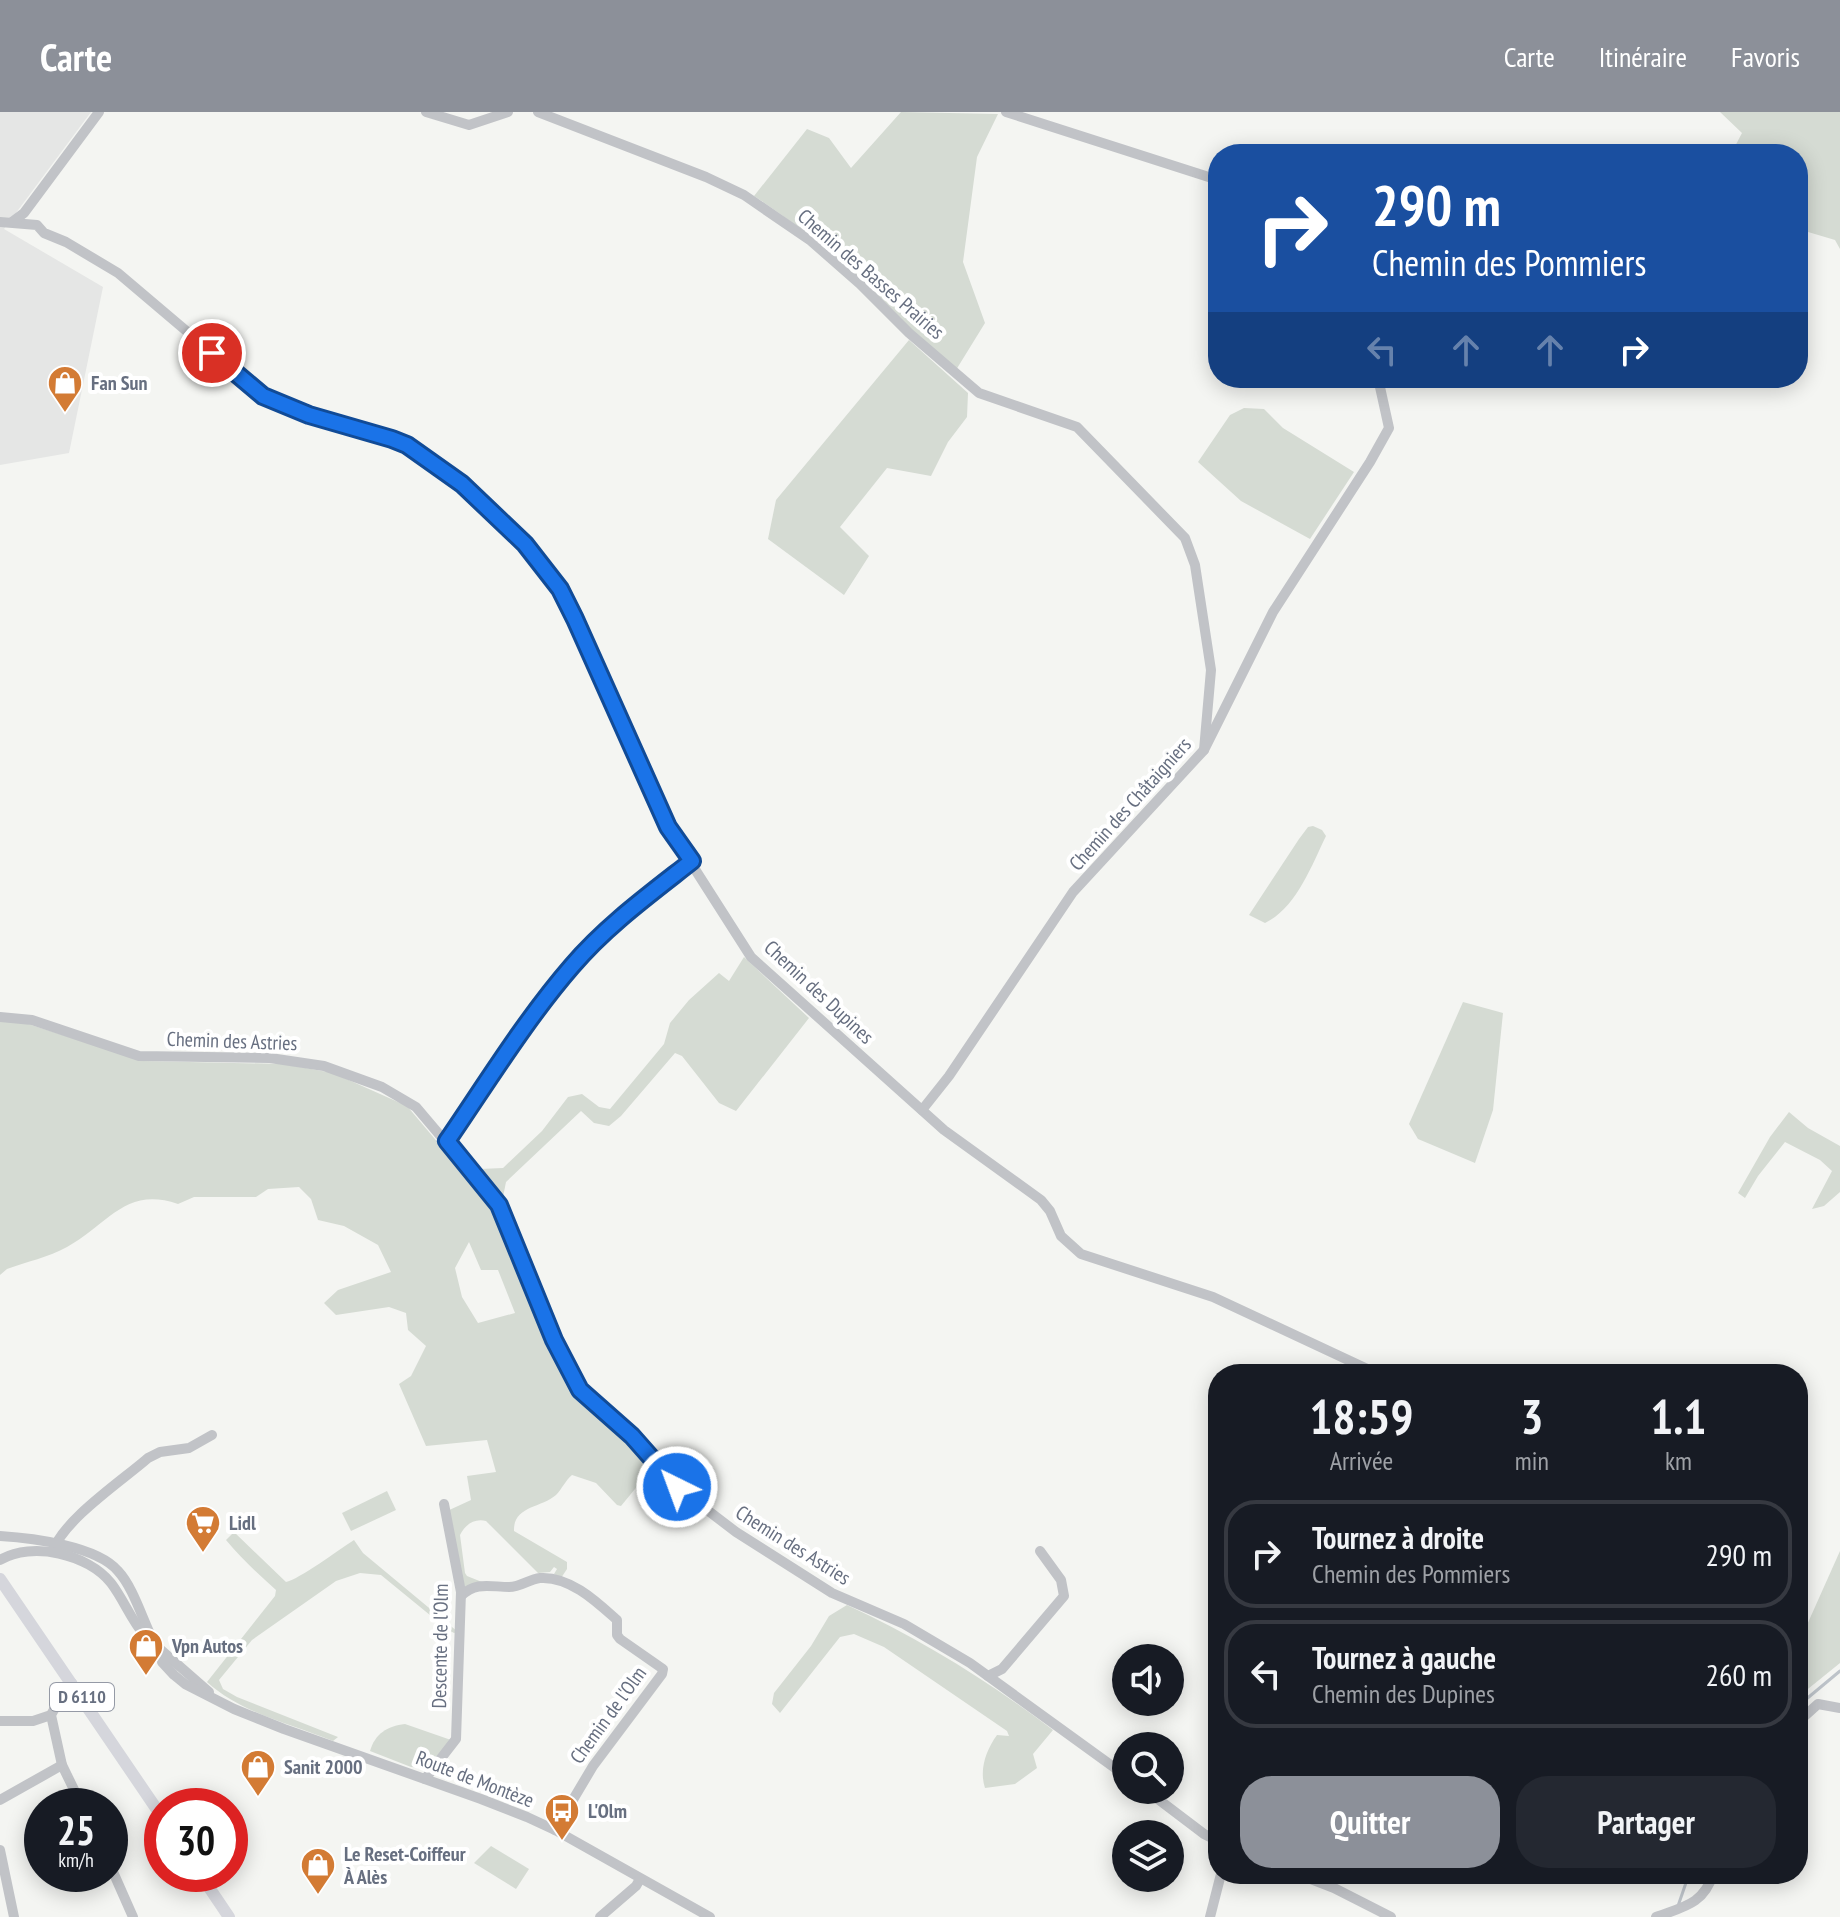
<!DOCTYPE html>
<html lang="fr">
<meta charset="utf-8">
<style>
body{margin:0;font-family:"PT Sans Narrow",sans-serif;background:#242831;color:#f1f3f6;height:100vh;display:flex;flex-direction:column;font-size:30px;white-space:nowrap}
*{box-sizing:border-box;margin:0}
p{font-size:26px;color:#9ea1a6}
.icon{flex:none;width:44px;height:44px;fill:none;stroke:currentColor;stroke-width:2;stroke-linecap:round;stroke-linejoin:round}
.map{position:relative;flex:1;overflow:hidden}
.panel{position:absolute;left:1208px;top:1252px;width:600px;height:520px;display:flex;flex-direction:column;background:#171b24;border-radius:32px;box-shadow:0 4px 20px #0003}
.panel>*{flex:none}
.hud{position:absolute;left:1208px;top:32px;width:600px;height:244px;border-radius:32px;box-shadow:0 4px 20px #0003;background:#1a4fa0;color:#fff;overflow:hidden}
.buttons{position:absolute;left:1112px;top:1532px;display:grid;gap:16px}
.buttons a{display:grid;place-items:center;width:72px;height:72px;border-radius:50%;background:#171b24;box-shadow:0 4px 20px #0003;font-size:40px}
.speed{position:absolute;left:24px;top:1676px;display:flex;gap:16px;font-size:40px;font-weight:700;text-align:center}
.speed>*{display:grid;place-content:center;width:104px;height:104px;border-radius:50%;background:#171b24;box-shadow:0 4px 20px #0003;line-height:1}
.speed small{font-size:20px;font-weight:400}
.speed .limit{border:12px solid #d22;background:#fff;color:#111}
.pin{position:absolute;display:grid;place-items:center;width:68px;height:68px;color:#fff;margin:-34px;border:4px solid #fff;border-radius:50%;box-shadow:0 2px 8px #0007}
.me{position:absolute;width:88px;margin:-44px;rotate:318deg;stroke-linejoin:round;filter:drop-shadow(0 0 6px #0008)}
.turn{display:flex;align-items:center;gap:28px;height:168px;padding:0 32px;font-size:36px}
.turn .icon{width:104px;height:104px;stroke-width:2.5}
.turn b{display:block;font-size:56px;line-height:68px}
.lanes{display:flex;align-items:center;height:76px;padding:0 32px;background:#0003;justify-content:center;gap:40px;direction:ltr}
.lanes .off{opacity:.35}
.eta{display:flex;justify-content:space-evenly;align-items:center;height:136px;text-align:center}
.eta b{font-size:48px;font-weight:700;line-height:56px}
.action{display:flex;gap:16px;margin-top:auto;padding:16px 32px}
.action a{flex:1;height:92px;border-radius:32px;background:#8c9099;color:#fff;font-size:32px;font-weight:700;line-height:92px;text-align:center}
.action a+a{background:#242831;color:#f1f3f6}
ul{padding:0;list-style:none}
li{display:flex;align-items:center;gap:24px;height:108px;margin:0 16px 12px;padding:0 16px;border:4px solid #363941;border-radius:32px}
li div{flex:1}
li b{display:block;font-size:30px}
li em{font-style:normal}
header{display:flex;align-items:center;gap:48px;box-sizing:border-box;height:112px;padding:0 40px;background:#8c9099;color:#fff}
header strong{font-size:38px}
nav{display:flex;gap:44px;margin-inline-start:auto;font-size:28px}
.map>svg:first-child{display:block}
.built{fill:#e5e6e5}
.green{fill:#d5dbd3;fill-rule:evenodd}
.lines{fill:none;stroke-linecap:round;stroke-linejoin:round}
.stream{stroke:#bdc3c9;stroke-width:3}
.minor{stroke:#c1c3c7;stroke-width:10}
.major{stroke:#d5d6dc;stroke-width:12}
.route-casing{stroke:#114b97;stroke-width:20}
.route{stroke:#1a73e8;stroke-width:14}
.labels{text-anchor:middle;stroke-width:8;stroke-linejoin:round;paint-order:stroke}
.shield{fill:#fff;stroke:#959aa6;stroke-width:2}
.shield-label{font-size:18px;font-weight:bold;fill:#676f80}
.street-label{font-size:20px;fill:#676f80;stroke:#fff}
.poi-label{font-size:20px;font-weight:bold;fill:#676f80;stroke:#fff;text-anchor:start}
</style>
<header>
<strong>Carte</strong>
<nav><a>Carte</a><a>Itinéraire</a><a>Favoris</a></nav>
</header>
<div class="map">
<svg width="1840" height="1805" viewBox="0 0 1840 1805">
<rect width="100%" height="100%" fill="#f4f5f2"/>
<!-- built -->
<polygon class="built" points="0,0 91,0 4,117 103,175 69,341 0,353"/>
<!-- green -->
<g class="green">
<path d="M901,0L998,2L977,45L963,150L985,211L956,258C889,199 829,132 754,84L807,17L829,26L851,56Z"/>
<polygon points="1720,0 1840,0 1840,137 1835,128 1798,117 1798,42 1731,42 1742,21"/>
<polygon points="909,228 968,281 967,305 948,330 931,364 887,356 840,415 869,444 844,483 768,427 776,388"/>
<polygon points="1244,296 1264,297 1283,316 1354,360 1310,427 1241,389 1198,350 1230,303"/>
<path d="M1313,714L1322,718L1326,724C1311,755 1296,796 1265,811L1249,803L1299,727L1308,715Z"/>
<polygon points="744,845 809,906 736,999 719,991 682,944 675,941 621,1004 609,1014 594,1011 581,999 506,1070 503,1085 480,1057 503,1056 542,1019 568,985 582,982 599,995 610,997 664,932 670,911 689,888 719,861 729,869"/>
<polygon points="1463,890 1503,901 1493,998 1475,1051 1418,1027 1409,1012"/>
<path d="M0,908L25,911L144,949L284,952L333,961L407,994L494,1097L573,1279L627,1325L653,1355L621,1394L617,1393L596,1371L572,1363C565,1369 562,1377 556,1383C541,1396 513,1394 514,1419L567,1450V1457L561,1466L554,1462L557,1457L554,1455L550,1460L538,1461L486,1409C474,1406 465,1413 460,1423L465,1461L467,1464L482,1470L465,1476L445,1400L471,1388L467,1364L496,1360L487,1328L426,1334L399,1272L411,1264L426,1234L408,1218L406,1201L389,1195L336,1203L324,1191L338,1178L391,1160L378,1133L344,1114L318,1108L311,1087L299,1075L268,1077L256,1085H194L178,1092C125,1074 109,1112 67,1135C49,1145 26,1150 7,1157L0,1163ZM469,1130L481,1158H498L515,1201L478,1211L462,1185L455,1156Z"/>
<polygon points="1789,1000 1808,1016 1840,1034 1840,1080 1824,1094 1812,1097 1832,1059 1820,1048 1785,1030 1758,1064 1745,1086 1738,1081 1770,1025"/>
<polygon points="387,1379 396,1398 351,1419 342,1401"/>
<path d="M234,1420L286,1470C298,1468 340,1437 354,1428L363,1441L458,1520L454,1521L447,1517L381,1463L360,1461L336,1469L252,1528L219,1568L223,1577L237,1585L338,1625L333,1629C291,1612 241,1601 207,1570L275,1484L276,1478C259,1463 241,1446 226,1428Z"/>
<polygon points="1840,1439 1840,1551 1798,1585 1798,1533"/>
<path d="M847,1493C921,1527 988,1569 1053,1618L1033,1642L1037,1656L1015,1672L985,1676C979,1658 986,1638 997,1623L1009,1624L1007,1619L884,1535L854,1522L840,1525L780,1601L772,1592L774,1581L811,1534L829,1504Z"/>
<path d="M405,1612L451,1628L427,1656L411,1655L370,1639C375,1622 387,1614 405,1612Z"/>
<polygon points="491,1734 529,1757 516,1777 474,1751"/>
</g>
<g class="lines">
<!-- stream -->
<g class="stream">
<polyline points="1798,1594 1840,1559"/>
<polyline points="1678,1794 1689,1762"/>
</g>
<!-- minor -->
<g class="minor">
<polyline points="426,0 469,13 508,0"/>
<polyline points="538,0 706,65 744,83 811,129 860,172 909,221 979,281 1077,315 1185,426 1195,453 1211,558 1204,638"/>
<polyline points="1006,0 1218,68"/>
<polyline points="0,110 37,113 44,121 66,130 118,161 263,284 309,303 392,327 407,333 462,372 525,432 560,477 575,507 668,715 751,845 944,1018 1041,1088 1050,1099 1061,1124 1081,1142 1213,1185 1378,1262"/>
<polyline points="12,110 24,101 99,0"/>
<polyline points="0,905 32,908 139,944 270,946 324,954 382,975 416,995 499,1093 554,1228 580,1278 632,1324 677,1375 736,1420 832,1481 904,1512 970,1551 1126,1664"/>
<polyline points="922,998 949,964 1073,780 1204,638 1273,500 1370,350 1389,316 1378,266"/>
<path d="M447,1029C487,971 526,908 572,854C606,814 650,782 692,749"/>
<path d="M0,1424C32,1426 97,1434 118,1459C133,1475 142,1506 152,1526"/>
<path d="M53,1439C63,1408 123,1368 148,1346L160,1340L189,1336L212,1323"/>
<path d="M0,1448C32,1429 88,1442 111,1471C124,1488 131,1508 145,1524L209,1580"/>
<path d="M461,1484C476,1469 491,1475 509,1475C521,1475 529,1467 540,1466C570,1464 597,1490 617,1508V1523L620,1527L663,1557L662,1562L593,1654L555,1718"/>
<polyline points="162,1540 162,1550 174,1563 185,1572 234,1597 284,1617 481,1687 527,1705 555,1718 710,1805"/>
<polyline points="988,1564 1002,1557 1064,1484 1061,1468 1040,1439"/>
<polyline points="72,1571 62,1583 51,1603 62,1653 82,1694"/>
<polyline points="0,1609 33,1609 51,1603"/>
<polyline points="1798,1610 1818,1592 1840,1596"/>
<polyline points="425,1667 456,1627 461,1480 444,1392"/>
<polyline points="1146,1678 1204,1722 1218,1729"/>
<polyline points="0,1688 62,1653"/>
<polyline points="0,1738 14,1805"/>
<polyline points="110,1753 133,1805"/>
<polyline points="1298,1762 1334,1776 1391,1805"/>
<polyline points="600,1805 636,1774 640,1767"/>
<polyline points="1210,1805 1221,1762"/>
<path d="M1656,1805C1683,1795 1704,1792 1713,1762"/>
</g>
<!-- major -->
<g class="major">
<polyline points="0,1467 162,1705"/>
<polyline points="200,1762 229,1805"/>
</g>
</g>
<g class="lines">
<defs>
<path id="route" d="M212,241L263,284L309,303L392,327L407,333L462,372L525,432L560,477L575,507L668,715L692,749C650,782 606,814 572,854C526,907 486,972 447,1029L499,1093L554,1228L580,1278L632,1324L677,1375"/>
</defs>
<!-- route casing -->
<use href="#route" class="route-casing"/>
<!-- route -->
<use href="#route" class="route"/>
</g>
<!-- icons -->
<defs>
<symbol id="shop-pin" viewBox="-11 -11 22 30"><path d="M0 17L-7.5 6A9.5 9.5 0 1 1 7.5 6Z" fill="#d37b34" stroke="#fff"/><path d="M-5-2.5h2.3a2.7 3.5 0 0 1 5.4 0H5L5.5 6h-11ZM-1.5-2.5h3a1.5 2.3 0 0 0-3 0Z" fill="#fff"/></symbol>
<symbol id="supermarket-pin" viewBox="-11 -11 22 30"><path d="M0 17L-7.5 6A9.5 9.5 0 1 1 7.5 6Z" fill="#d37b34" stroke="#fff"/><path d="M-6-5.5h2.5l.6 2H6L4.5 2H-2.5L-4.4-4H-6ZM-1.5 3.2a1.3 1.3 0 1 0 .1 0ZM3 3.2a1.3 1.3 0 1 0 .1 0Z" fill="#fff"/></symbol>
<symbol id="bus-pin" viewBox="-11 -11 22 30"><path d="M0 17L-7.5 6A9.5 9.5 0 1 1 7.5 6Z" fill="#d37b34" stroke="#fff"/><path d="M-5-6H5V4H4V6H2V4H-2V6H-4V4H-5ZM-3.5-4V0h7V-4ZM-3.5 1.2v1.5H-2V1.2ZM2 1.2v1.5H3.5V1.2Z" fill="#fff"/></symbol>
</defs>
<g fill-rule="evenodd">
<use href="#shop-pin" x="45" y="251" width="40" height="54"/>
<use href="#supermarket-pin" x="183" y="1391" width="40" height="54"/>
<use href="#shop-pin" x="126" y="1514" width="40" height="54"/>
<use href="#shop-pin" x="238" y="1635" width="40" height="54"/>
<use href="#bus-pin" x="542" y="1679" width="40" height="54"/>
<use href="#shop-pin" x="298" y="1733" width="40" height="54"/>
</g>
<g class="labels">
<!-- shield labels -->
<rect class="shield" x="50" y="1571" width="64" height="28" rx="6"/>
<g class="shield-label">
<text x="82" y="1591">D 6110</text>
</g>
<!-- street labels -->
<g class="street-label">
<text transform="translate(871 162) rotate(41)" y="7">Chemin des Basses Prairies</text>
<text transform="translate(1130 692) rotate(-48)" y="7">Chemin des Châtaigniers</text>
<text transform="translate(819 880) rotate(43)" y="7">Chemin des Dupines</text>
<text transform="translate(232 929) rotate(2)" y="7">Chemin des Astries</text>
<text transform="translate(793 1433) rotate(32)" y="7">Chemin des Astries</text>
<text transform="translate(440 1534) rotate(-89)" y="7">Descente de l'Olm</text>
<text transform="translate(608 1603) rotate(-54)" y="7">Chemin de l'Olm</text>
<text transform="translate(475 1667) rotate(21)" y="7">Route de Montèze</text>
</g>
<!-- poi labels -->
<g class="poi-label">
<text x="91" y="278">Fan Sun</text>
<text x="229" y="1418">Lidl</text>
<text x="172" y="1541">Vpn Autos</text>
<text x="284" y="1662">Sanit 2000</text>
<text x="588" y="1706">L'Olm</text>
<text x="344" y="1749">Le Reset-Coiffeur<tspan x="344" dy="23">À Alès</tspan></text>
</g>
</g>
</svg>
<div class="buttons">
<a><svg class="icon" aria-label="sound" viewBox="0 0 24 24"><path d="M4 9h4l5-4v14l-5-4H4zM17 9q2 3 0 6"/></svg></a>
<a><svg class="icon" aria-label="search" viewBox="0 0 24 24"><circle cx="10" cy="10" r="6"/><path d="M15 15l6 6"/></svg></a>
<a><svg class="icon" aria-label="layers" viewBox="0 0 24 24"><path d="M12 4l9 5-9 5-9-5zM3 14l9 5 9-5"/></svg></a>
</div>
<div class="speed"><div>25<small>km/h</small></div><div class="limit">30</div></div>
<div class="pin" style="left:212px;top:241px;background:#d93025"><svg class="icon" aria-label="arrive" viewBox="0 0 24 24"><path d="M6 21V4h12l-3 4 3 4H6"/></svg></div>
<svg class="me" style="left:677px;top:1375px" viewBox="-20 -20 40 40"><circle r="17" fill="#1a73e8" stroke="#fff" stroke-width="3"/><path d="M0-11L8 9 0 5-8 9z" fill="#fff"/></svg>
<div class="hud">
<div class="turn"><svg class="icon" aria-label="right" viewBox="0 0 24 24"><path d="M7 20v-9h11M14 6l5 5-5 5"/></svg><div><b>290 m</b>Chemin des Pommiers</div></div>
<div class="lanes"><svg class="icon off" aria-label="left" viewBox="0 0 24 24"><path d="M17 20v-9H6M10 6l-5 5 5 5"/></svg><svg class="icon off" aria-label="ahead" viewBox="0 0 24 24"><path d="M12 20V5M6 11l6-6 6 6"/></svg><svg class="icon off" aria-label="ahead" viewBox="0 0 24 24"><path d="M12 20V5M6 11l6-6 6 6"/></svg><svg class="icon" aria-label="right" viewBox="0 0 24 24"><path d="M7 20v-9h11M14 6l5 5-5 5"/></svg></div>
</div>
<section class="panel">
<div class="eta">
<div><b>18:59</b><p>Arrivée</p></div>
<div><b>3</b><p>min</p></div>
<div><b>1.1</b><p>km</p></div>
</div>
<ul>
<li><svg class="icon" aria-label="right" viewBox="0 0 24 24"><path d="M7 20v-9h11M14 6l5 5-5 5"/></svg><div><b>Tournez à droite</b><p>Chemin des Pommiers</p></div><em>290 m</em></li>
<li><svg class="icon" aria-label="left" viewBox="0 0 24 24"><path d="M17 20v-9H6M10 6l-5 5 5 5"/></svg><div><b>Tournez à gauche</b><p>Chemin des Dupines</p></div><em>260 m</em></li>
</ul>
<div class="action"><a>Quitter</a><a>Partager</a></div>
</section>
</div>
